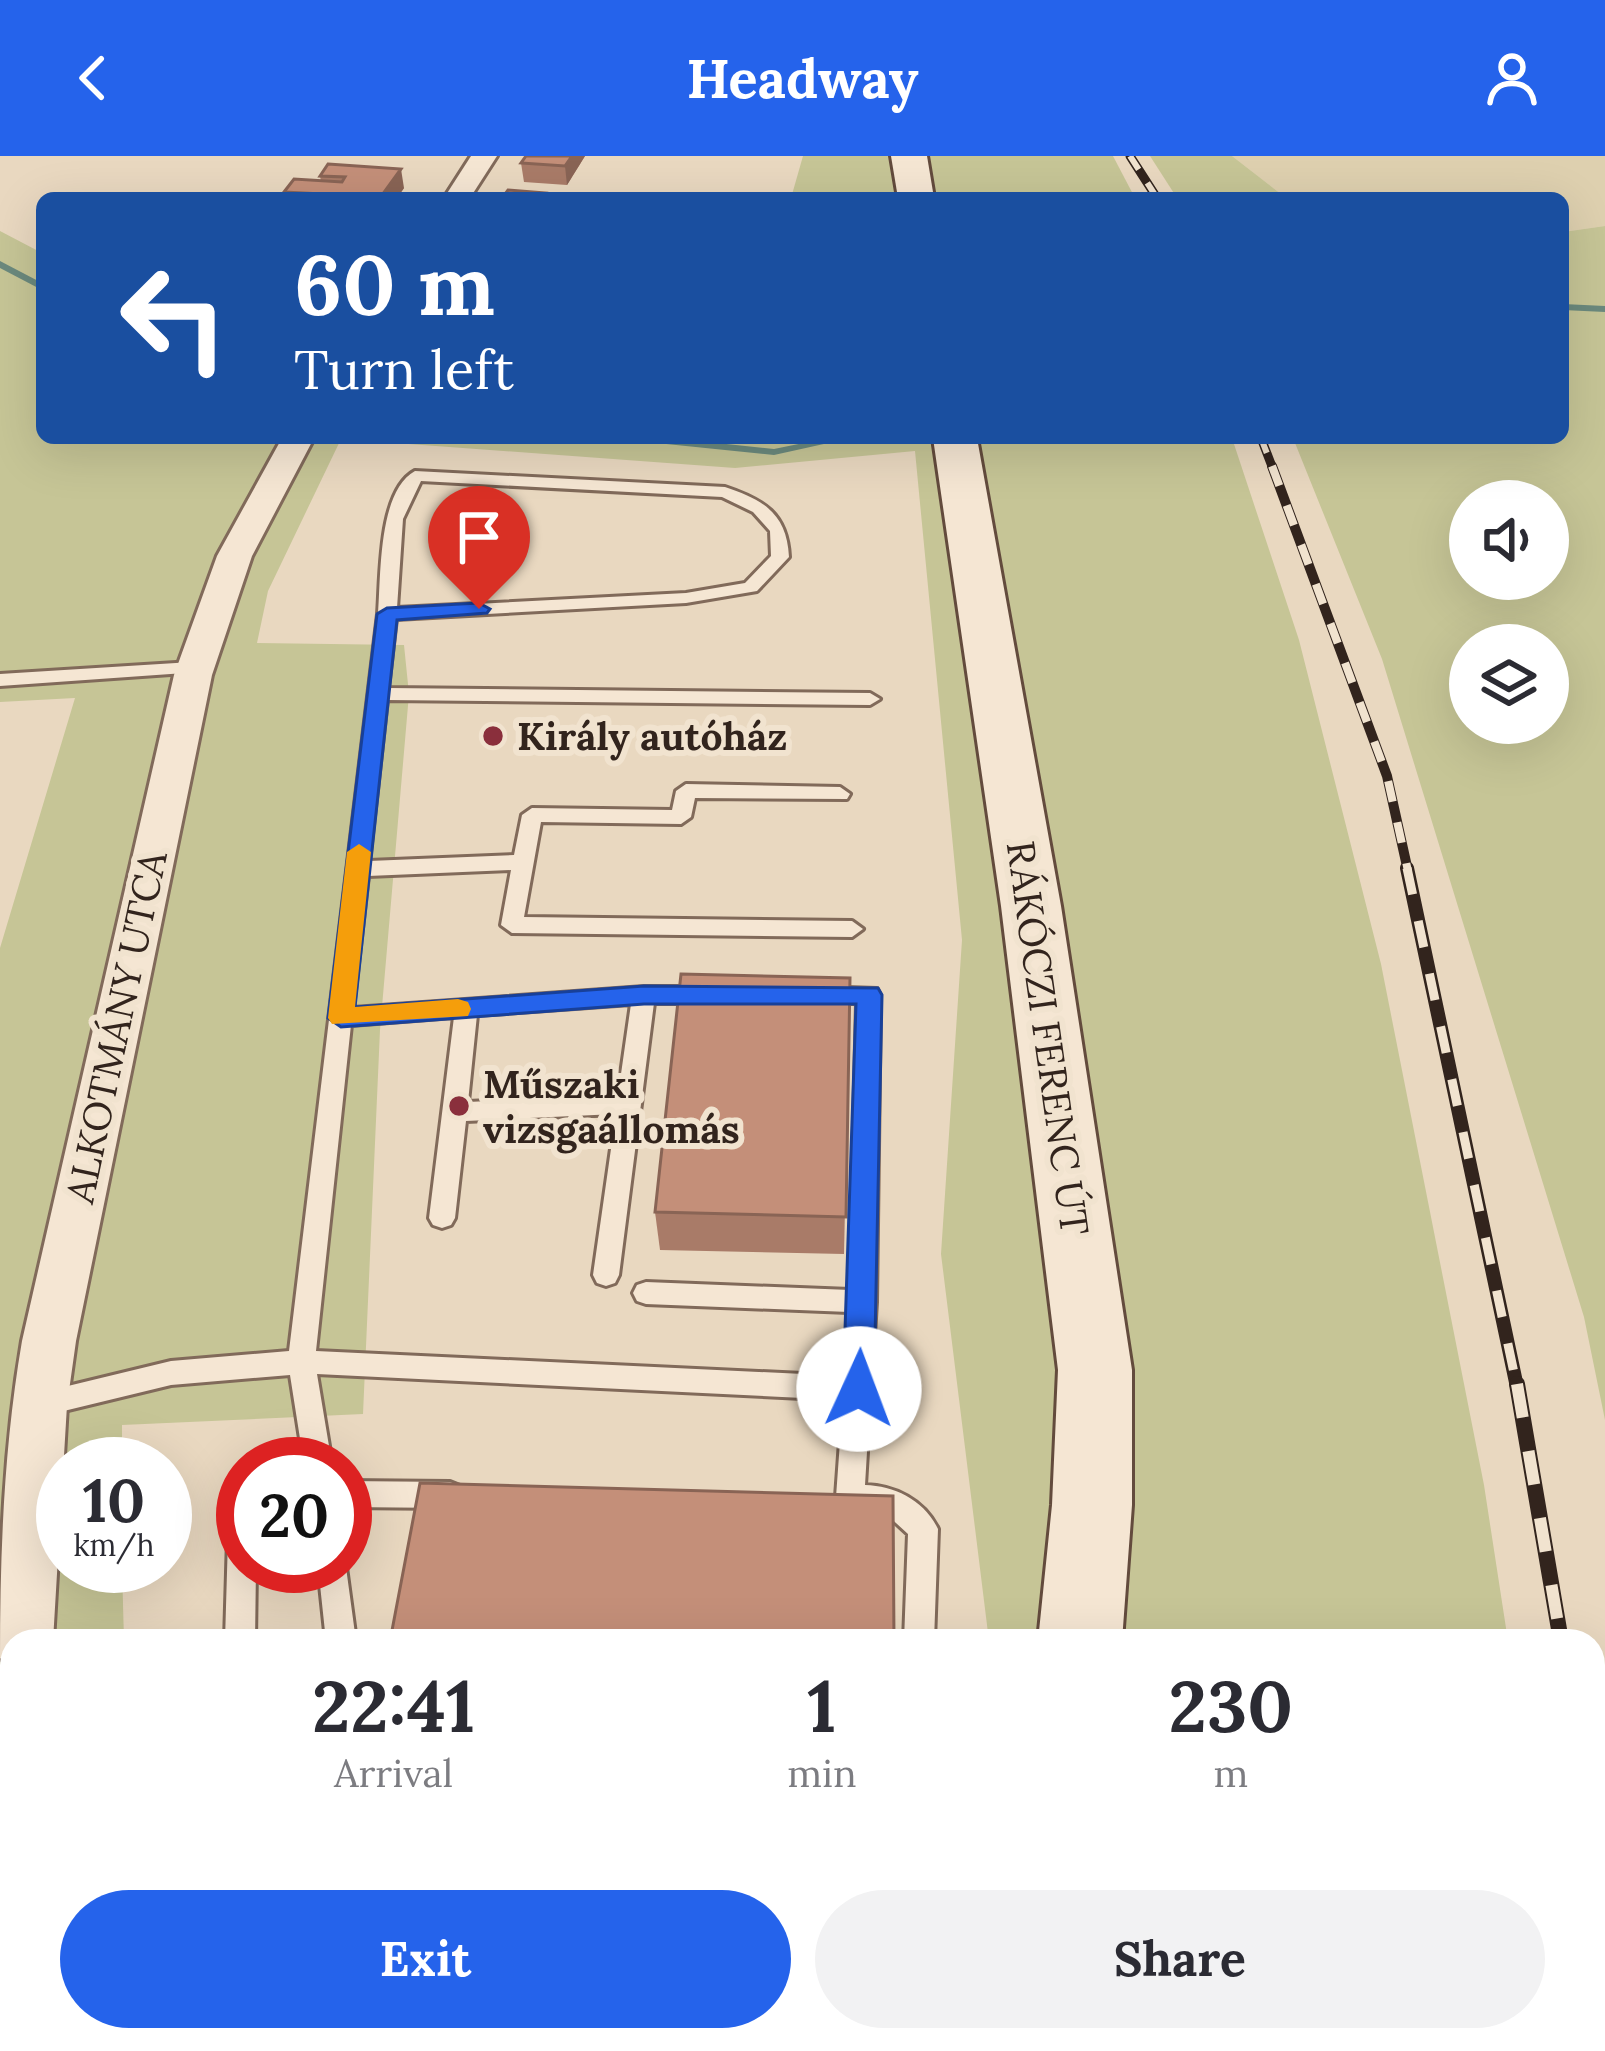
<!DOCTYPE html>
<meta charset="utf-8">
<style>
body{margin:0;font-family:Lora,serif;background:#f2f2f3;color:#2b2b33;height:100vh;display:flex;flex-direction:column;font-size:45px;white-space:nowrap}
*{box-sizing:border-box;margin:0}
p{font-size:39px;color:#7c7c81}
.icon{flex:none;width:66px;height:66px;fill:none;stroke:currentColor;stroke-width:2;stroke-linecap:round;stroke-linejoin:round}
.map{position:relative;flex:1;overflow:hidden}
.panel{position:absolute;left:0px;top:1473px;width:1605px;height:423px;display:flex;flex-direction:column;background:#fff;border-radius:36px 36px 0 0;box-shadow:0 12px 48px #0002}
.panel>*{flex:none}
.banner{position:absolute;left:36px;top:36px;width:1533px;height:252px;border-radius:18px;box-shadow:0 12px 48px #0002;background:#1a4fa0;color:#fff;overflow:hidden}
.buttons{position:absolute;left:1449px;top:324px;display:grid;gap:24px}
.buttons a{display:grid;place-items:center;width:120px;height:120px;border-radius:50%;background:#fff;box-shadow:0 12px 48px #0002;font-size:60px}
.speed{position:absolute;left:36px;top:1281px;display:flex;gap:24px;font-size:60px;font-weight:700;text-align:center}
.speed>*{display:grid;place-content:center;width:156px;height:156px;border-radius:50%;background:#fff;box-shadow:0 12px 48px #0002;line-height:1}
.speed small{font-size:30px;font-weight:400}
.speed .limit{border:18px solid #d22;background:#fff;color:#111}
.pin{position:absolute;display:grid;place-items:center;width:102px;height:102px;color:#fff;margin:-123px -51px;border-radius:50% 50% 50% 0;rotate:-45deg;box-shadow:0 0 12px #0007}
.pin .icon{rotate:45deg}
.me{position:absolute;width:132px;margin:-66px;rotate:2deg;stroke-linejoin:round;filter:drop-shadow(0 0 9px #0008)}
.turn{display:flex;align-items:center;gap:42px;height:252px;padding:0 60px;font-size:54px}
.turn .icon{width:156px;height:156px;stroke-width:2.5}
.turn b{display:block;font-size:84px;line-height:102px}
.eta{display:flex;justify-content:space-evenly;align-items:center;height:204px;text-align:center}
.eta b{font-size:72px;font-weight:700;line-height:84px}
.action{display:flex;gap:24px;margin-top:auto;padding:24px 60px}
.action a{flex:1;height:138px;border-radius:72px;background:#2563eb;color:#fff;font-size:48px;font-weight:700;line-height:138px;text-align:center}
.action a+a{background:#f2f2f3;color:#2b2b33}
header{display:flex;justify-content:space-between;align-items:center;height:156px;padding:0 60px;background:#2563eb;color:#fff;font-size:54px;font-weight:700}
.map>svg:first-child{display:block}
.farmland{fill:#ded0af}
.green{fill:#c6c596;fill-rule:evenodd}
.lines{fill:none;stroke-linecap:round;stroke-linejoin:round}
.stream{fill:#6b897d;fill-rule:evenodd}
.service-casing{stroke:#816a5a;stroke-width:6}
.minor-casing{stroke:#816a5a;stroke-width:6}
.secondary-casing{stroke:#634b3d;stroke-width:6}
.service{fill:#f5e6d3;fill-rule:evenodd}
.minor{fill:#f5e6d3;fill-rule:evenodd}
.secondary{fill:#f5e6d3;fill-rule:evenodd}
.rail-far3-casing{stroke:#32241d;stroke-width:9}
.rail-far2-casing{stroke:#32241d;stroke-width:10}
.rail-far1-casing{stroke:#32241d;stroke-width:14}
.rail-casing{stroke:#32241d;stroke-width:16}
.rail-far3{stroke:#f1e3cf;stroke-width:6;stroke-dasharray:16;stroke-linecap:butt}
.rail-far2{stroke:#f1e3cf;stroke-width:8;stroke-dasharray:21;stroke-linecap:butt}
.rail-far1{stroke:#f1e3cf;stroke-width:9;stroke-dasharray:27;stroke-linecap:butt}
.rail{stroke:#f1e3cf;stroke-width:12;stroke-dasharray:34;stroke-linecap:butt}
.wall{fill:#a97b68}
.shaded-wall{fill:#896455}
.building{fill:#c48f79;stroke:#896455;stroke-width:3}
.route{fill:#2563eb;stroke:#184099;stroke-width:3}
.slow{fill:#f59e0b}
.poi-dot{fill:#8a2f3c;stroke:#f1e3cf;stroke-width:4.5}
.labels{text-anchor:middle;stroke-width:12;stroke-linejoin:round;paint-order:stroke}
.poi-label{font-size:39px;font-weight:bold;fill:#32241d;stroke:#f1e3cf;text-anchor:start}
.street-label{font-size:39px;fill:#32241d;stroke:#f1e3cf}
</style>
<header><svg class="icon" aria-label="back" viewBox="0 0 24 24"><path d="M15 5l-7 7 7 7"/></svg>Headway<svg class="icon" aria-label="person" viewBox="0 0 24 24"><circle cx="12" cy="8" r="4"/><path d="M4 21q1-7 8-7t8 7"/></svg></header>
<div class="map">
<svg width="1605" height="1895" viewBox="0 0 1605 1895">
<rect width="100%" height="100%" fill="#e9d8c0"/>
<!-- farmland -->
<polygon class="farmland" points="1232,0 1605,0 1605,70 1563,76 1563,42 1286,42"/>
<!-- green -->
<g class="green">
<polygon points="803,0 1113,0 1135,42 791,42"/>
<polygon points="1150,0 1232,0 1286,42 1177,42"/>
<path d="M1605,70V1264L1584,1161L1382,503L1293,282H1563V76ZM1548,345V423H1470V345ZM1548,489V567H1470V489Z"/>
<polygon points="0,75 42,97 42,282 1232,282 1299,484 1381,808 1484,1329 1508,1485 989,1485 941,1098 962,784 915,295 735,312 341,283 268,435 257,487 404,489 409,538 380,874 363,1258 122,1269 122,1308 63,1308 63,1410 122,1410 124,1485 12,1485 12,1884 250,1884 260,1895 0,1895 0,792 75,542 0,546"/>
<polygon points="922,1884 1571,1884 1573,1895 920,1895"/>
</g>
<g class="lines">
<!-- stream -->
<g class="stream">
<polygon points="0,105 42,127 42,134 0,112"/>
<polygon points="1563,148 1605,150 1605,156 1563,154"/>
<polygon points="631,282 670,282 774,293 828,282 851,282 774,299 637,285"/>
</g>
<defs>
<g id="service">
<path d="M415,315L725,331C764,344 787,358 789,401L757,435L686,447L396,463L388,532L870,537L880,543L870,549L387,544L369,705L514,699L522,659L532,652L672,654L676,635L686,628L840,631L850,638L847,643L695,642L691,661L681,668L541,666L524,761L852,765L863,773L852,781L512,777L501,769L511,714L368,720L353,852L644,831H710L721,839L710,847H654L619,1119L615,1127L606,1130L597,1127L593,1119L616,958L466,965L455,1062L451,1069L442,1072L433,1069L429,1062L454,861L351,869L316,1195L844,1220L849,1156L646,1148L637,1145L633,1137L637,1129L646,1126L850,1134L857,847H817L806,839L817,831L877,833L880,839L876,1146L865,1329C895,1330 924,1344 938,1373L934,1485H904L908,1378L884,1356L840,1350L836,1341L843,1244L317,1218L332,1308H304L290,1219L171,1229L39,1261L29,1258L25,1249L29,1240L39,1237L171,1205L289,1195L378,458C381,420 378,335 415,315ZM421,325L722,341L753,356L770,375L771,400L745,427L686,437L397,452L403,363ZM631,848L618,939L468,946L477,859Z"/>
<polygon points="192,506 201,512 199,516 0,530 0,518"/>
<polygon points="345,1325 450,1326 460,1330 464,1339 460,1348 450,1352 345,1351"/>
<polygon points="243,1335 243,1410 256,1410 255,1485 225,1485 229,1348 233,1339"/>
<polygon points="345,1404 356,1485 326,1485 318,1410 345,1410"/>
<polygon points="365,1884 403,1884 408,1895 370,1895"/>
<polygon points="861,1884 897,1884 894,1895 858,1895"/>
</g>
<g id="minor">
<polygon points="471,0 497,0 470,42 444,42"/>
<path d="M282,282H314L252,400L212,519L76,1185L67,1249L53,1485H12V1510L0,1502C0,1395 4,1290 22,1185L174,519L217,400Z"/>
<polygon points="51,1884 121,1884 125,1895 55,1895"/>
</g>
<g id="secondary">
<polygon points="891,0 927,0 934,42 898,42"/>
<polygon points="933,282 977,282 1061,750 1132,1214 1132,1349 1122,1485 1038,1485 1052,1349 1058,1214 1001,750"/>
<polygon points="981,1884 1077,1884 1075,1895 979,1895"/>
</g>
</defs>
<!-- service casing -->
<use href="#service" class="service-casing"/>
<!-- minor casing -->
<use href="#minor" class="minor-casing"/>
<!-- secondary casing -->
<use href="#secondary" class="secondary-casing"/>
<!-- service -->
<use href="#service" class="service"/>
<!-- minor -->
<use href="#minor" class="minor"/>
<!-- secondary -->
<use href="#secondary" class="secondary"/>
<defs>
<g id="rail-far3">
<polyline points="1130,0 1157,42"/>
<polyline points="1261,282 1273,313"/>
</g>
<polyline id="rail-far2" points="1272,310 1387,620 1408,715"/>
<polyline id="rail-far1" points="1407,712 1517,1231"/>
<g id="rail">
<polyline points="1517,1228 1561,1485"/>
<polyline points="1593,1669 1605,1739"/>
</g>
</defs>
<!-- rail-far3 casing -->
<use href="#rail-far3" class="rail-far3-casing"/>
<!-- rail-far2 casing -->
<use href="#rail-far2" class="rail-far2-casing"/>
<!-- rail-far1 casing -->
<use href="#rail-far1" class="rail-far1-casing"/>
<!-- rail casing -->
<use href="#rail" class="rail-casing"/>
<!-- rail-far3 -->
<use href="#rail-far3" class="rail-far3"/>
<!-- rail-far2 -->
<use href="#rail-far2" class="rail-far2"/>
<!-- rail-far1 -->
<use href="#rail-far1" class="rail-far1"/>
<!-- rail -->
<use href="#rail" class="rail"/>
</g>
<!-- wall -->
<g class="wall">
<polygon points="526,0 585,0 567,29 524,26 521,7"/>
<polygon points="328,8 404,32 397,42 285,42 284,36 321,25 320,20"/>
<polygon points="850,822 844,1098 660,1094 655,1056"/>
</g>
<!-- shaded-wall -->
<g class="shaded-wall">
<polygon points="572,0 585,0 567,29 565,10"/>
<polygon points="401,13 404,32 397,42 380,42"/>
</g>
<!-- building -->
<g class="building">
<polygon points="526,0 572,0 565,10 521,7"/>
<polygon points="328,8 401,13 380,42 321,42 324,38 284,36 294,23 342,26 345,21 320,20"/>
<polygon points="508,34 546,37 543,42 502,42"/>
<polygon points="681,818 850,822 846,1061 655,1056"/>
<polygon points="420,1327 893,1340 894,1485 390,1485"/>
</g>
<!-- route -->
<polygon class="route" points="479,447 490,453 487,457 397,464 355,851 644,830 878,832 882,839 874,1233 870,1243 859,1247 848,1243 843,1233 856,848 644,848 341,871 328,862 377,458 387,452"/>
<!-- slow -->
<polygon class="slow" points="359,688 371,696 355,851 458,843 468,846 471,853 468,860 332,868 328,862 347,696"/>
<!-- markers -->
<g class="poi-dot">
<circle cx="493" cy="580" r="12"/>
<circle cx="459" cy="950" r="12"/>
</g>
<g class="labels">
<!-- poi labels -->
<g class="poi-label">
<text x="517" y="594">Király autóház</text>
<text x="483" y="942">Műszaki<tspan x="483" dy="45">vizsgaállomás</tspan></text>
</g>
<!-- street labels -->
<g class="street-label">
<text transform="translate(116 871) rotate(-78)" y="14">ALKOTMÁNY UTCA</text>
<text transform="translate(1048 882) rotate(82)" y="14">RÁKÓCZI FERENC ÚT</text>
</g>
</g>
</svg>
<div class="buttons">
<a><svg class="icon" aria-label="sound" viewBox="0 0 24 24"><path d="M4 9h4l5-4v14l-5-4H4zM17 9q2 3 0 6"/></svg></a>
<a><svg class="icon" aria-label="layers" viewBox="0 0 24 24"><path d="M12 4l9 5-9 5-9-5zM3 14l9 5 9-5"/></svg></a>
</div>
<div class="speed"><div>10<small>km/h</small></div><div class="limit">20</div></div>
<div class="pin" style="left:479px;top:453px;background:#d93025"><svg class="icon" aria-label="arrive" viewBox="0 0 24 24"><path d="M6 21V4h12l-3 4 3 4H6"/></svg></div>
<svg class="me" style="left:859px;top:1233px" viewBox="-20 -20 40 40"><circle r="19" fill="#fff"/><path d="M0-13L10 11 0 6-10 11z" fill="#2563eb"/></svg>
<div class="banner">
<div class="turn"><svg class="icon" aria-label="left" viewBox="0 0 24 24"><path d="M17 20v-9H6M10 6l-5 5 5 5"/></svg><div><b>60 m</b>Turn left</div></div>
</div>
<section class="panel">
<div class="eta">
<div><b>22:41</b><p>Arrival</p></div>
<div><b>1</b><p>min</p></div>
<div><b>230</b><p>m</p></div>
</div>
<div class="action"><a>Exit</a><a>Share</a></div>
</section>
</div>
